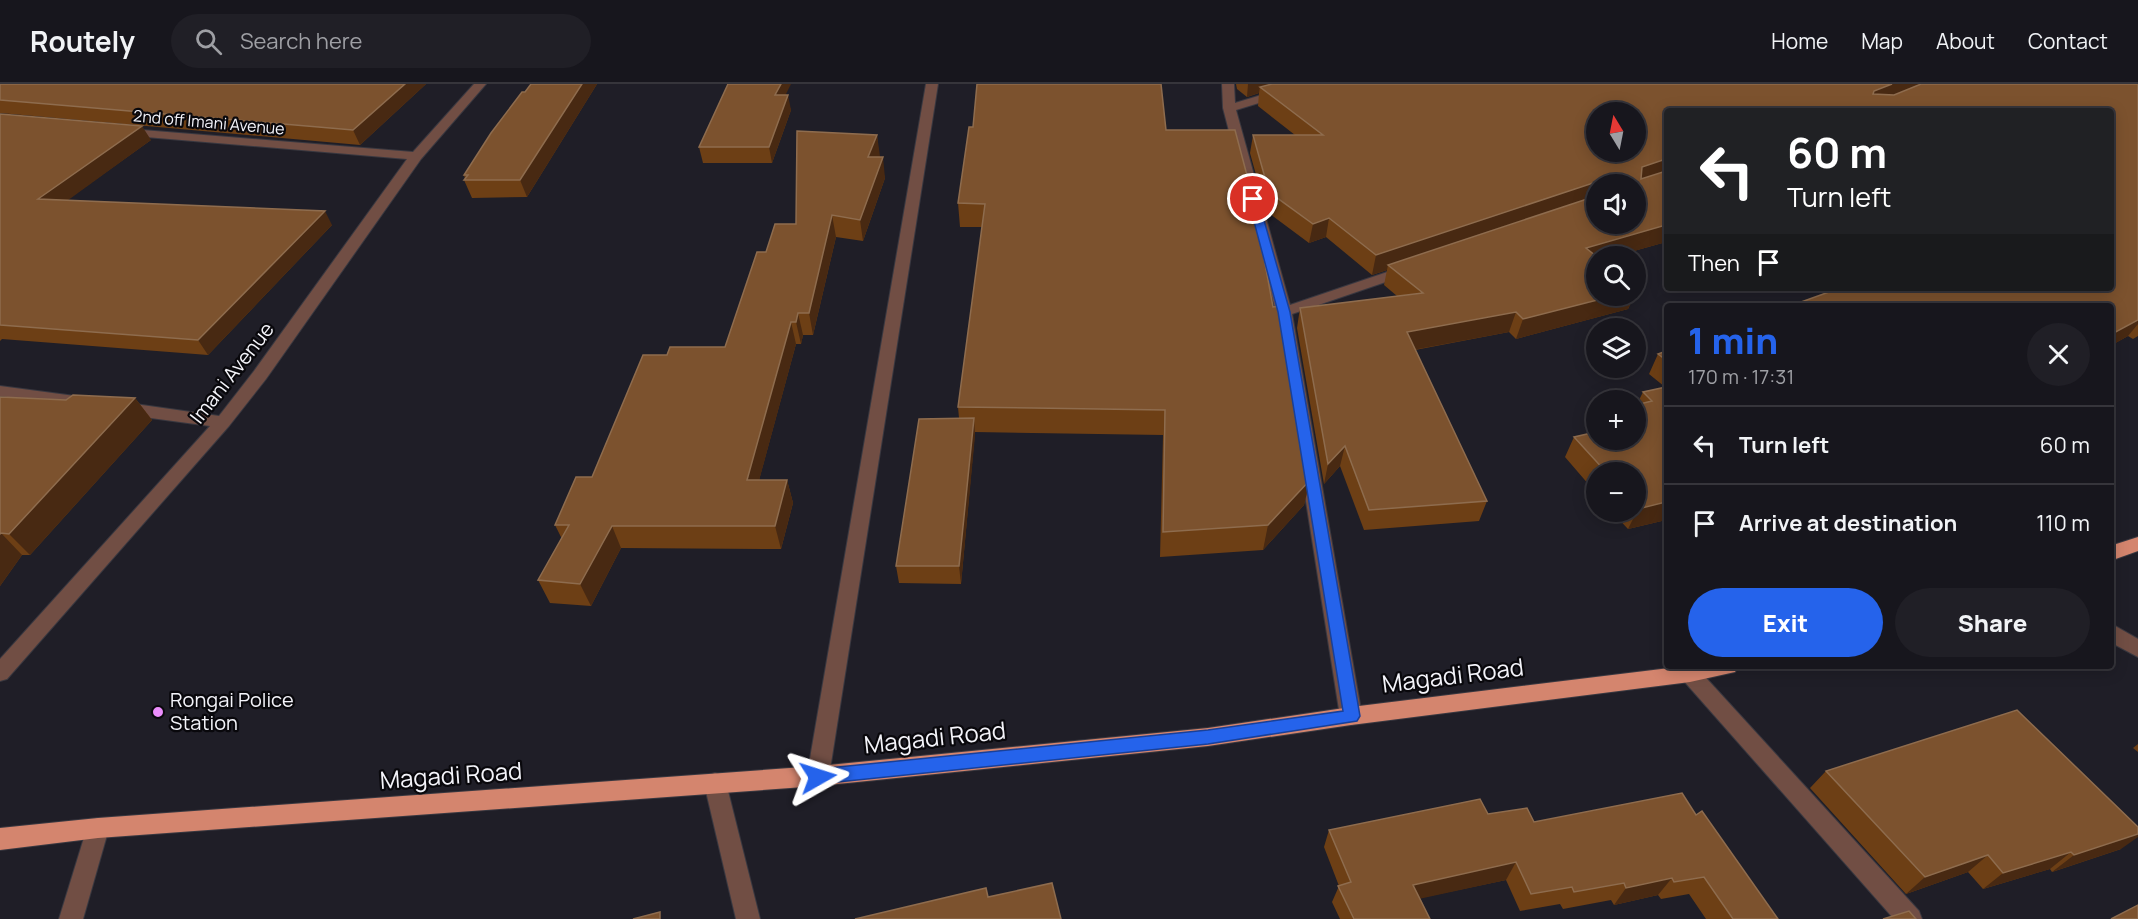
<!DOCTYPE html>
<meta charset="utf-8">
<style>
body{margin:0;font-family:Manrope,sans-serif;background:#201f26;color:#f1f3f6;height:100vh;display:flex;flex-direction:column;font-size:22px;white-space:nowrap}
*{box-sizing:border-box;margin:0}
p{font-size:20px;color:#9e9fa4}
.icon{flex:none;width:33px;height:33px;fill:none;stroke:currentColor;stroke-width:2;stroke-linecap:round;stroke-linejoin:round}
.map{position:relative;flex:1;overflow:hidden}
.details{position:absolute;left:1664px;top:219px;width:450px;height:366px;display:flex;flex-direction:column;background:#17161d;border-radius:6px;box-shadow:0 3px 15px #0003,0 0 0 2px #36353b}
.details>*{flex:none}
.hud{position:absolute;left:1664px;top:24px;width:450px;height:183px;border-radius:6px;box-shadow:0 3px 15px #0003,0 0 0 2px #36353b;background:#202124;color:#fff;overflow:hidden}
.needle{width:39px;rotate:350deg}
.tools{position:absolute;left:1586px;top:18px;display:grid;gap:12px}
.tools a{display:grid;place-items:center;width:60px;height:60px;border-radius:50%;background:#17161d;box-shadow:0 3px 15px #0003,0 0 0 2px #36353b;font-size:30px}
.pin{position:absolute;display:grid;place-items:center;width:51px;height:51px;color:#fff;margin:-26px;border:3px solid #fff;border-radius:50%;box-shadow:0 2px 6px #0007}
.me{position:absolute;width:66px;margin:-33px;rotate:84deg;stroke-linejoin:round;filter:drop-shadow(0 0 4px #0008)}
.turn{display:flex;align-items:center;gap:21px;height:126px;padding:0 24px;font-size:27px}
.turn .icon{width:78px;height:78px;stroke-width:2.5}
.turn b{display:block;font-size:42px;line-height:51px}
.then{display:flex;align-items:center;height:57px;padding:0 24px;background:#0003;gap:12px;font-size:22px}
.round{display:grid;place-items:center;flex:none;width:63px;height:63px;border-radius:32px;background:#201f26}
.summary{display:flex;align-items:center;justify-content:space-between;height:102px;padding:0 24px}
h1{font-size:36px;font-weight:800;line-height:45px;color:#2563eb}
.cta{display:flex;gap:12px;margin-top:auto;padding:12px 24px}
.cta a{flex:1;height:69px;border-radius:36px;background:#2563eb;color:#fff;font-size:24px;font-weight:800;line-height:69px;text-align:center}
.cta a+a{background:#201f26;color:#f1f3f6}
ul{padding:0;list-style:none}
li{display:flex;align-items:center;gap:18px;height:78px;padding:0 24px;border-top:2px solid #36353b}
li div{flex:1}
li b{display:block;font-size:22px}
li em{font-style:normal}
header{display:flex;align-items:center;gap:36px;box-sizing:border-box;height:84px;padding:0 30px;background:#17161d;border-bottom:2px solid #36353b}
header strong{font-size:28px}
nav{display:flex;gap:33px;margin-inline-start:auto;font-size:21px}
.search{width:420px;height:54px;background:#201f26;display:flex;align-items:center;gap:15px;box-sizing:border-box;padding:0 21px;border-radius:33px;color:#9e9fa4;font-size:22px}
.map>svg:first-child{display:block}
.lines{fill:none;stroke-linecap:round;stroke-linejoin:round}
.minor-casing{stroke:#393840;stroke-width:2}
.trunk-casing{stroke:#393840;stroke-width:2}
.minor{fill:#714e44;fill-rule:evenodd}
.trunk{fill:#d4856e;fill-rule:evenodd}
.wall{fill:#6d3f15;fill-rule:evenodd}
.shaded-wall{fill:#482912}
.building{fill:#7c522e;stroke:#8e6c4e;stroke-width:1.5;fill-rule:evenodd}
.route{fill:#2563eb;stroke:#184099;stroke-width:1.5}
.poi-dot{fill:#eb8dfc;stroke:#09080c;stroke-width:2}
.labels{text-anchor:middle;stroke-width:4.5;stroke-linejoin:round;paint-order:stroke}
.far-street-label{font-size:16px;fill:#f4f4fa;stroke:#09080c}
.street-label{font-size:20px;fill:#f4f4fa;stroke:#09080c}
.poi-label{font-size:20px;fill:#f4f4fa;stroke:#09080c;text-anchor:start}
.near-street-label{font-size:24px;fill:#f4f4fa;stroke:#09080c}
</style>
<header>
<strong>Routely</strong>
<div class="search"><svg class="icon" aria-label="search" viewBox="0 0 24 24"><circle cx="10" cy="10" r="6"/><path d="M15 15l6 6"/></svg>Search here</div>
<nav><a>Home</a><a>Map</a><a>About</a><a>Contact</a></nav>
</header>
<div class="map">
<svg width="2138" height="835" viewBox="0 0 2138 835">
<rect width="100%" height="100%" fill="#1f1e27"/>
<g class="lines">
<defs>
<g id="minor">
<polygon points="474,0 486,0 421,75 266,295 229,342 7,595 0,597 0,575 210,342 121,330 115,328 113,324 115,320 121,318 219,332 254,287 407,75 122,51 118,50 116,47 118,44 413,68"/>
<polygon points="926,0 938,0 829,692 826,699 818,702 810,699 807,692"/>
<polygon points="1222,0 1234,0 1235,19 1298,0 1317,0 1315,2 1236,26 1290,221 1402,183 1412,183 1414,186 1412,189 1292,230 1362,632 1359,638 1351,641 1343,638 1340,632 1276,228 1223,24"/>
<polygon points="0,302 90,314 96,315 98,319 96,323 90,324 0,312"/>
<polygon points="2110,539 2138,555 2138,573 2110,558"/>
<polygon points="1691,582 1697,584 1919,827 1922,835 1894,835 1683,596 1680,590 1683,584"/>
<polygon points="715,689 723,692 726,699 760,835 736,835 704,699 707,692"/>
<polygon points="98,734 106,737 109,744 83,835 59,835 87,744 90,737"/>
</g>
<g id="trunk">
<polygon points="2138,453 2138,467 2110,477 2110,462"/>
<polygon points="1686,582 1738,582 1735,588 1690,598 1351,641 1208,662 818,702 98,754 0,766 0,744 98,734 818,682 1208,644 1351,623"/>
</g>
</defs>
<!-- minor casing -->
<use href="#minor" class="minor-casing"/>
<!-- trunk casing -->
<use href="#trunk" class="trunk-casing"/>
<!-- minor -->
<use href="#minor" class="minor"/>
<!-- trunk -->
<use href="#trunk" class="trunk"/>
</g>
<!-- wall -->
<g class="wall">
<polygon points="0,0 426,0 360,61 0,29"/>
<polygon points="531,0 597,0 527,113 472,114 464,96 465,95 464,91"/>
<path d="M1236,0H2138V252L2133,255L2128,252L2110,262V222H1790L1840,204H2110V27H1666V158L1616,172H1596V212H1634L1628,225L1516,255L1509,248L1415,266L1487,417L1479,437L1364,446L1340,382L1324,400L1297,244L1300,224L1397,212L1384,201L1387,186L1372,191L1326,153L1309,159L1266,127L1250,69L1253,51H1295L1258,22L1259,9L1247,13L1237,5ZM1596,28H1635V68H1596ZM1596,100H1635V140H1596Z"/>
<polygon points="785,11 791,26 772,79 703,79 699,63"/>
<polygon points="0,30 151,56 67,116 332,141 208,271 2,255 0,257"/>
<polygon points="1166,46 1273,223 1310,396 1304,421 1263,466 1160,473 1163,351 975,348 961,500 899,499 896,482 959,334 958,323 982,143 960,143 958,119"/>
<polygon points="877,51 879,73 885,94 863,157 836,153 813,251 803,251 801,260 796,260 759,396 787,396 793,419 781,465 621,464 591,522 550,519 538,496 562,455 555,441 592,393 667,271 725,263 766,168 796,140"/>
<polygon points="1666,267 1666,436 1628,445 1612,428 1635,428 1635,388 1596,388 1596,409 1565,373 1574,353 1594,348 1596,343 1596,356 1637,320 1643,308 1665,303 1649,290 1658,270"/>
<polygon points="0,313 66,316 135,314 152,336 30,471 22,471 0,502"/>
<polygon points="2138,660 2138,668 2133,664"/>
<polygon points="1826,687 2121,765 2052,788 2050,785 1983,805 1968,788 1906,810 1810,704"/>
<polygon points="1488,730 1534,738 1696,731 1778,835 1706,835 1689,810 1661,815 1658,811 1614,821 1611,816 1563,825 1560,820 1520,827 1506,796 1420,814 1430,835 1340,835 1332,818 1339,802 1324,763 1329,746"/>
</g>
<!-- shaded-wall -->
<g class="shaded-wall">
<polygon points="405,0 426,0 360,61 353,46"/>
<polygon points="582,0 597,0 527,113 520,96"/>
<polygon points="781,0 791,0 778,26 775,11"/>
<polygon points="1248,0 1290,0 1260,3 1259,9 1247,13"/>
<polygon points="1892,0 1932,0 1864,25 1874,7"/>
<polygon points="788,11 791,26 772,79 769,63"/>
<polygon points="142,42 151,56 49,130 38,115"/>
<polygon points="877,51 880,72 871,94 868,73"/>
<polygon points="883,73 885,94 863,157 860,136"/>
<polygon points="1666,75 1666,91 1635,102 1642,83"/>
<polygon points="1602,96 1601,100 1596,100 1596,113 1388,181 1387,186 1372,191 1376,171"/>
<polygon points="325,127 332,141 208,271 198,256"/>
<polygon points="832,131 836,153 813,251 809,229"/>
<polygon points="1329,134 1326,153 1309,159 1313,140"/>
<polygon points="1666,141 1666,158 1616,172 1596,172 1586,164"/>
<polygon points="1613,212 1634,212 1628,225 1516,255 1523,235"/>
<polygon points="1516,228 1509,248 1402,268 1407,248"/>
<polygon points="798,229 803,251 801,260 796,238"/>
<polygon points="2138,236 2138,240 2128,252 2110,262 2110,251"/>
<polygon points="791,238 796,260 753,419 747,396"/>
<polygon points="135,314 152,336 30,471 9,450"/>
<polygon points="974,334 975,352 961,500 959,482"/>
<polygon points="1345,362 1340,382 1324,400 1328,380"/>
<polygon points="787,396 793,419 781,465 775,442"/>
<polygon points="1310,396 1304,421 1263,466 1268,441"/>
<polygon points="1666,418 1666,436 1628,445 1638,425"/>
<polygon points="612,442 621,464 591,522 580,500"/>
<polygon points="1,449 22,471 0,502 0,450"/>
<polygon points="2138,750 2138,753 2121,765 2052,788 2074,771"/>
<polygon points="2071,768 2050,785 1983,805 2003,789"/>
<polygon points="1988,771 1968,788 1906,810 1925,793"/>
<polygon points="1516,778 1506,796 1405,818 1413,801"/>
<polygon points="1672,794 1658,811 1614,821 1626,804"/>
</g>
<!-- building -->
<g class="building">
<polygon points="0,0 405,0 353,46 0,16"/>
<polygon points="531,0 582,0 520,96 464,96 468,91 464,91 491,49 522,8 525,8"/>
<polygon points="728,0 781,0 775,11 788,11 769,63 699,63"/>
<polygon points="977,0 1161,0 1166,46 1235,46 1253,114 1273,223 1281,222 1310,396 1268,441 1163,448 1165,326 958,323 985,120 958,119 969,43 973,43"/>
<path d="M1272,0H1892L1874,7L1873,10L1894,11L1921,0H2138V236L2110,251V222H1790L1840,204H2110V27H1666V75L1642,83L1641,95L1666,87V141L1586,164L1596,172V212H1613L1523,235L1516,228L1407,248L1487,417L1369,426L1345,362L1328,380L1300,224L1423,209L1388,181L1596,112V140H1635V100H1605V98L1602,96L1376,171L1329,134L1313,140L1269,108L1253,51H1323L1260,3ZM1596,28H1635V68H1596Z"/>
<polygon points="0,30 142,42 38,115 325,127 198,256 0,241"/>
<polygon points="797,47 877,51 868,73 883,73 860,136 832,131 809,229 798,229 796,238 791,238 747,396 787,396 775,442 612,442 580,500 538,496 569,441 555,441 576,393 592,393 643,271 667,271 670,263 725,263 757,168 766,168 775,140 796,140"/>
<polygon points="1666,267 1666,276 1658,270"/>
<polygon points="1666,303 1666,418 1638,425 1635,422 1635,388 1606,388 1574,353 1596,348 1596,356 1635,356 1635,321 1652,317 1643,308"/>
<polygon points="73,311 135,314 9,450 1,449 0,450 0,313 66,316"/>
<polygon points="974,334 959,482 896,482 919,335"/>
<polygon points="2017,626 2138,743 2138,750 2074,771 2071,768 2003,789 1988,771 1925,793 1826,687"/>
<polygon points="1682,709 1696,731 1702,727 1778,835 1733,835 1704,793 1674,798 1672,794 1626,804 1624,799 1574,808 1572,803 1531,810 1516,778 1413,801 1430,835 1354,835 1338,802 1351,798 1329,746 1480,715 1488,730 1527,724 1534,738"/>
<polygon points="1052,799 1061,835 855,835 986,804 988,813"/>
<polygon points="2138,821 2138,835 2111,835"/>
<polygon points="1909,827 1916,835 1883,835"/>
<polygon points="660,828 660,835 633,835"/>
</g>
<!-- route -->
<polygon class="route" points="1250,112 1258,115 1290,228 1360,632 1357,637 1208,660 818,700 812,698 809,693 812,687 818,685 1208,646 1343,627 1278,228 1248,115"/>
<!-- markers -->
<circle class="poi-dot" cx="158" cy="628" r="6"/>
<g class="labels">
<!-- far-street labels -->
<g class="far-street-label">
<text transform="translate(209 38) rotate(5)" y="6">2nd off Imani Avenue</text>
</g>
<!-- street labels -->
<g class="street-label">
<text transform="translate(232 289) rotate(-52)" y="7">Imani Avenue</text>
</g>
<!-- poi labels -->
<g class="poi-label">
<text x="170" y="623">Rongai Police<tspan x="170" dy="23">Station</tspan></text>
</g>
<!-- near-street labels -->
<g class="near-street-label">
<text transform="translate(1453 592) rotate(-7)" y="8">Magadi Road</text>
<text transform="translate(935 654) rotate(-6)" y="8">Magadi Road</text>
<text transform="translate(451 692) rotate(-4)" y="8">Magadi Road</text>
</g>
</g>
</svg>
<div class="tools">
<a><svg class="needle" viewBox="-14 -14 28 28"><path d="M0-13l5 13h-10z" fill="#e53935"/><path d="M0 13l5-13h-10z" fill="#9e9fa4"/></svg></a>
<a><svg class="icon" aria-label="sound" viewBox="0 0 24 24"><path d="M4 9h4l5-4v14l-5-4H4zM17 9q2 3 0 6"/></svg></a>
<a><svg class="icon" aria-label="search" viewBox="0 0 24 24"><circle cx="10" cy="10" r="6"/><path d="M15 15l6 6"/></svg></a>
<a><svg class="icon" aria-label="layers" viewBox="0 0 24 24"><path d="M12 4l9 5-9 5-9-5zM3 14l9 5 9-5"/></svg></a>
<a>+</a>
<a>−</a>
</div>
<div class="pin" style="left:1253px;top:115px;background:#d93025"><svg class="icon" aria-label="arrive" viewBox="0 0 24 24"><path d="M6 21V4h12l-3 4 3 4H6"/></svg></div>
<svg class="me" style="left:818px;top:693px" viewBox="-20 -20 40 40"><path d="M0-17L14 15 0 8-14 15z" fill="#2563eb" stroke="#fff" stroke-width="4"/></svg>
<div class="hud">
<div class="turn"><svg class="icon" aria-label="left" viewBox="0 0 24 24"><path d="M17 20v-9H6M10 6l-5 5 5 5"/></svg><div><b>60 m</b>Turn left</div></div>
<div class="then">Then<svg class="icon" aria-label="arrive" viewBox="0 0 24 24"><path d="M6 21V4h12l-3 4 3 4H6"/></svg></div>
</div>
<section class="details">
<div class="summary"><div><h1>1 min</h1><p>170 m · 17:31</p></div><a class="round"><svg class="icon" aria-label="close" viewBox="0 0 24 24"><path d="M6 6l12 12M18 6L6 18"/></svg></a></div>
<ul>
<li><svg class="icon" aria-label="left" viewBox="0 0 24 24"><path d="M17 20v-9H6M10 6l-5 5 5 5"/></svg><div><b>Turn left</b></div><em>60 m</em></li>
<li><svg class="icon" aria-label="arrive" viewBox="0 0 24 24"><path d="M6 21V4h12l-3 4 3 4H6"/></svg><div><b>Arrive at destination</b></div><em>110 m</em></li>
</ul>
<div class="cta"><a>Exit</a><a>Share</a></div>
</section>
</div>
